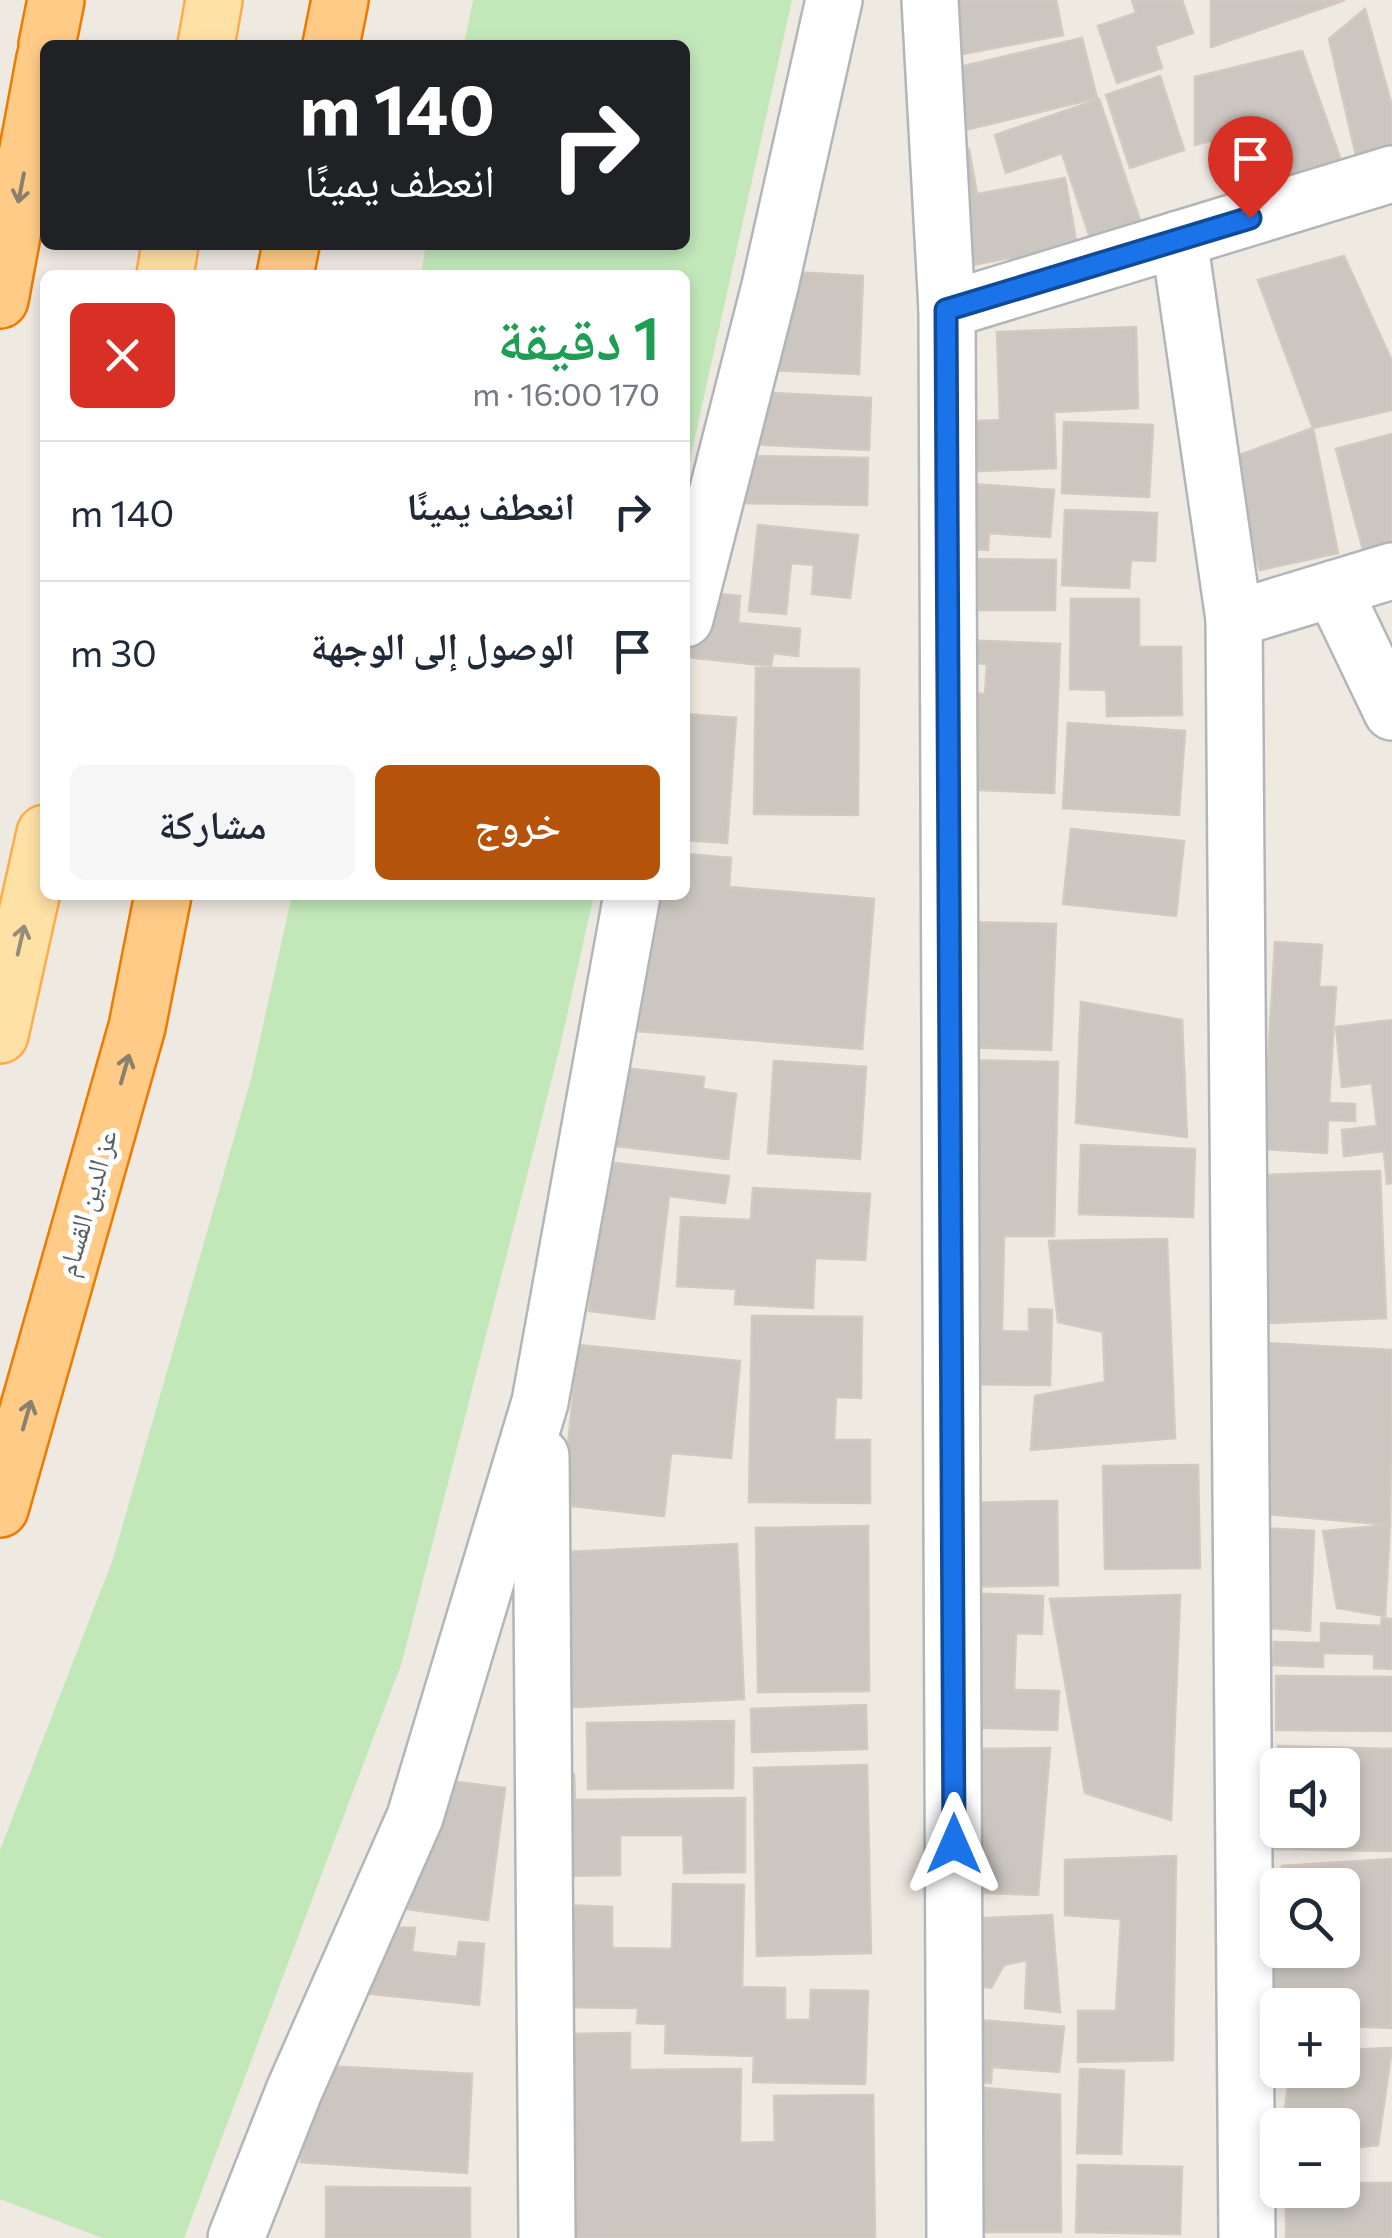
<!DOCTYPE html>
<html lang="ar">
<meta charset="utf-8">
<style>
body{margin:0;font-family:Commissioner,"Noto Naskh Arabic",sans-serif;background:#f6f6f7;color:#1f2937;direction:rtl;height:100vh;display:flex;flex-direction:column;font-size:38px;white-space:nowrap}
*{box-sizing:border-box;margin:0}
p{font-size:32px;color:#747a83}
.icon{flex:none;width:55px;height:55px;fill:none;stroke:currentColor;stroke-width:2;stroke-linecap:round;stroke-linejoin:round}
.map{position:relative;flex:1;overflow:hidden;direction:ltr}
.drawer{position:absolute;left:40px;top:270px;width:650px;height:630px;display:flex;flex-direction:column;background:#fff;border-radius:15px;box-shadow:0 5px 15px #0003;direction:rtl}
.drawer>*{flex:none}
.banner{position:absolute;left:40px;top:40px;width:650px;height:210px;border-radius:15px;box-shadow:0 5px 15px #0003;direction:rtl;background:#202124;color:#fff;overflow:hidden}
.tools{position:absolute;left:1260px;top:1748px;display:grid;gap:20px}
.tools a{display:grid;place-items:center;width:100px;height:100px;border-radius:15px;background:#fff;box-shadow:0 5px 15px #0003;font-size:50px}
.pin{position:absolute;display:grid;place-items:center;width:85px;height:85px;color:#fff;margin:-102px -42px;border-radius:50% 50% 50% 0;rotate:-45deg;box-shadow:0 0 10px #0007}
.pin .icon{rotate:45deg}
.me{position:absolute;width:110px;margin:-55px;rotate:0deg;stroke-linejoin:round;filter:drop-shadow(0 0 8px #0008)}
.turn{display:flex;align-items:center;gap:35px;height:210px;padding:0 30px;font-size:45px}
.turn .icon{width:130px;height:130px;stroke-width:2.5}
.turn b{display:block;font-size:70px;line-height:85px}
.round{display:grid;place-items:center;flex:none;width:105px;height:105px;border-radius:15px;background:#f6f6f7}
.head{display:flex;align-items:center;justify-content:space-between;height:170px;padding:0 30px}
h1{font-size:60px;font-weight:600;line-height:75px;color:#1e9e55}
.button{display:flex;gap:20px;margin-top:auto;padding:20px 30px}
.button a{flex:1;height:115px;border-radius:15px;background:#b45309;color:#fff;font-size:40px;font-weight:600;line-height:115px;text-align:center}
.button a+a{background:#f6f6f7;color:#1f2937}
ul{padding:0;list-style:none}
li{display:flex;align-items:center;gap:30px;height:140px;padding:0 30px;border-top:2px solid #e0e1e3}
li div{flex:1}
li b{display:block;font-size:38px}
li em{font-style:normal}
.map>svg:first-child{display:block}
.green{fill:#c2e8ba}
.building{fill:#cbc6c0;stroke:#d3c9bf;stroke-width:2.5;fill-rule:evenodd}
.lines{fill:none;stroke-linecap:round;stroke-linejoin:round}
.minor-casing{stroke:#b2b6ba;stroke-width:60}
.major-casing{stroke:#feac4a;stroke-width:60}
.highway-casing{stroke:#ef7a00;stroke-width:60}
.minor{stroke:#fff;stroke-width:55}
.major{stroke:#ffe1a5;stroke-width:55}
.highway{stroke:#ffcb87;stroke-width:55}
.oneway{stroke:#8b806e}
.oneway2{stroke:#938d7a}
.route-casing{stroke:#114b97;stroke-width:25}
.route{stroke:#1a73e8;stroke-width:18}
.labels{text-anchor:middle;stroke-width:10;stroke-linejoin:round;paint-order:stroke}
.street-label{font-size:28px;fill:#596063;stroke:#fff}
</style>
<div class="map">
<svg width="1392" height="2238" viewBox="0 0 1392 2238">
<rect width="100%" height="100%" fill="#eee9e1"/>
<!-- green -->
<g class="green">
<polygon points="473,0 792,0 685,482 685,275 421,275 426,245 685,245 685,45 464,45"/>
<polygon points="292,895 594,895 559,1051 402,1662 184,2238 102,2238 0,2199 0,1850 113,1559 251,1079"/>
</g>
<!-- building -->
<g class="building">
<polygon points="942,0 1056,0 1063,35 952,56"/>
<polygon points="1132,0 1182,0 1193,33 1155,46 1162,68 1117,83 1098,26 1136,13"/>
<polygon points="1211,0 1345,0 1211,47"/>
<polygon points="1365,9 1392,106 1392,167 1358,164 1329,39"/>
<polygon points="1082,38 1097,98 957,132 943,71"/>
<polygon points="1302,51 1344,169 1262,194 1233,135 1195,145 1195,77"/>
<polygon points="1160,76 1184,150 1130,168 1106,95"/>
<polygon points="1099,99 1147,241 1097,259 1062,153 1006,173 995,135"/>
<polygon points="969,149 977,194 1065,178 1080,263 1013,276 1009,258 961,267 940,154"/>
<polygon points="1344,256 1392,361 1392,410 1313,428 1258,280"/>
<polygon points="775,271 863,276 859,374 769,370"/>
<polygon points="1136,327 1138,408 1054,412 1056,468 959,472 958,422 1000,420 997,332"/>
<polygon points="750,392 871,398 869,450 748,444"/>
<polygon points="1064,422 1153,425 1149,497 1062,493"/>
<polygon points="1313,428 1338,553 1260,570 1226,460"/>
<polygon points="1392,434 1392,554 1366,561 1336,449"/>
<polygon points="741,456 868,458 867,505 740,503"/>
<polygon points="958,483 1054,490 1050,537 989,533 988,550 953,548"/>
<polygon points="1065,510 1157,513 1155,561 1131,560 1129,588 1062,585"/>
<polygon points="758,525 858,535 850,598 812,594 814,565 791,563 786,614 749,611"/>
<polygon points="955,559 1056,560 1055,610 976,610 976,594 955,593"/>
<polygon points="692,591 740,596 738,623 800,629 798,656 773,653 771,666 685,657"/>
<polygon points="1071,599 1139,599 1139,647 1181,647 1182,715 1107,716 1106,690 1070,689"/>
<polygon points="959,640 1060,644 1054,793 955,789 959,693 985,694 987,664 959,662"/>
<polygon points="756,668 859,669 858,815 754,814"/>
<polygon points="685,714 736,718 727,843 685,840"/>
<polygon points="1068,723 1185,731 1179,815 1063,808"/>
<polygon points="1071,829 1184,841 1176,916 1063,904"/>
<polygon points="685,854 731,858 729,887 874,899 862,1049 639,1031 650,895 685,895"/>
<polygon points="966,922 1056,924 1051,1050 961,1047"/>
<polygon points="1275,942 1322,945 1319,987 1336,987 1329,1103 1355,1104 1355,1121 1328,1120 1327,1153 1263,1149"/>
<polygon points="1081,1002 1182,1020 1187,1137 1076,1123"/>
<polygon points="1392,1020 1392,1183 1387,1184 1384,1151 1344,1156 1342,1130 1377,1126 1372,1083 1342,1087 1336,1027"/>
<polygon points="959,1060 1058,1062 1054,1236 1004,1236 1002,1331 1029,1332 1029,1309 1052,1310 1050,1385 955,1384"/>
<polygon points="774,1061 866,1067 860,1159 768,1153"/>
<polygon points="623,1068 704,1077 703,1089 736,1094 728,1159 615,1146"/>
<polygon points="1081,1145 1195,1149 1193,1217 1079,1214"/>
<polygon points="606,1162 729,1176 725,1203 669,1196 654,1319 589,1311"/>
<polygon points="1380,1171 1386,1318 1267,1323 1261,1175"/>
<polygon points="753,1188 870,1194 865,1260 815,1258 813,1308 735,1304 736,1289 677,1286 681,1217 751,1220"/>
<polygon points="1167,1239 1175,1438 1031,1450 1035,1396 1105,1382 1103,1332 1058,1322 1049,1241"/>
<polygon points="752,1316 862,1317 861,1398 836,1397 834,1440 870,1440 870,1503 749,1502"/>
<polygon points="1267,1343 1392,1350 1390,1525 1268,1514"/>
<polygon points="578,1345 740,1361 731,1458 671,1453 664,1516 562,1505"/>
<polygon points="1198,1465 1200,1568 1105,1569 1103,1466"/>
<polygon points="1057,1501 1058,1585 962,1587 961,1503"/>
<polygon points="1390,1525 1385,1616 1337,1608 1323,1531"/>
<polygon points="868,1526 869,1691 758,1692 756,1528"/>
<polygon points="1260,1528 1314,1531 1310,1631 1271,1628 1270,1643 1254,1642"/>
<polygon points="737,1544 744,1699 555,1708 547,1553"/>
<polygon points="962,1593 1043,1596 1042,1634 1016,1633 1014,1690 1059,1691 1057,1730 957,1727"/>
<polygon points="1180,1595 1171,1820 1085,1793 1050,1599"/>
<polygon points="1382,1618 1392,1619 1392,1669 1374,1668 1374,1654 1323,1653 1323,1667 1273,1665 1274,1642 1321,1643 1321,1623 1381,1626"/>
<polygon points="1276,1676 1392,1677 1392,1731 1276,1730"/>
<polygon points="866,1705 867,1749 752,1752 751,1709"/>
<polygon points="734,1721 733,1788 588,1789 587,1723"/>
<path d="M1278,1746L1392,1749V1851L1275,1849ZM1278,1765H1342V1830H1278Z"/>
<polygon points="1050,1748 1038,1895 969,1892 981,1749"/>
<polygon points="867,1765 871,1953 757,1956 754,1768"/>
<polygon points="555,1775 574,1775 575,1800 745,1798 745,1872 684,1873 683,1835 620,1835 620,1875 555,1876"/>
<polygon points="434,1779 505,1788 488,1920 406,1909"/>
<polygon points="1176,1856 1173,2060 1078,2062 1078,2011 1116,2011 1121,1919 1065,1915 1065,1860"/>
<polygon points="1392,1859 1391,2028 1342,2026 1342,2005 1278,2005 1278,2023 1265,2022 1278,1909 1278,1950 1342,1950 1342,1885 1280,1885 1282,1866"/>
<polygon points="673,1884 744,1885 742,1987 785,1988 785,2020 810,2020 811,1990 868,1991 865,2084 753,2082 754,2056 665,2053 666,2024 637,2023 638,2008 561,2007 563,1905 612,1907 612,1948 672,1949"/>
<polygon points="1052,1915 1060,2012 1025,2008 1027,1960 1004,1965 991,1988 963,1984 968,1919"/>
<polygon points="378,1927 415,1928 412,1952 457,1957 459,1942 484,1944 479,2005 361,1993"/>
<polygon points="965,2019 1064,2027 1059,2072 992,2067 991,2083 960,2080"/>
<polygon points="630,2033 630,2070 741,2069 740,2143 775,2142 774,2096 873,2095 875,2238 571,2238 569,2034"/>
<polygon points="1392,2048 1378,2145 1342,2149 1342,2125 1283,2125 1290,2070 1342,2070 1342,2050"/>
<polygon points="307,2065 472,2074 467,2173 301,2162"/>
<polygon points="1080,2069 1124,2071 1121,2154 1077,2153"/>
<polygon points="964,2086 1060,2095 1061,2232 964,2232"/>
<polygon points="1078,2165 1182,2167 1180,2234 1076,2232"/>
<polygon points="1342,2183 1392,2183 1392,2238 1286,2238 1286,2190 1342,2190"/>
<polygon points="326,2187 470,2188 470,2238 326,2238"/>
</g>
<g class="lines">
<defs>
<g id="minor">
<polyline points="930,0 947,310 955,2238"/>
<polyline points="1179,239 1234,619 1247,2238"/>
<polyline points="947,310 1392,174"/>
<polyline points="1333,589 1392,712"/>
<polyline points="685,619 770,286 834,0"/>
<polyline points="1234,619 1392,571"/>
<polyline points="541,1456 547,2238"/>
<polyline points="236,2238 294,2091 415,1817 540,1402 632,895"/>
</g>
<g id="major">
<polyline points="206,45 214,0"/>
<polyline points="165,275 170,245"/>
<polyline points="0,1035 45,833"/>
</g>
<g id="highway">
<polyline points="47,45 56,0"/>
<polyline points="331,45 340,0"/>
<polyline points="285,275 291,245"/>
<polyline points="0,300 45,58"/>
<polyline points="0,1509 137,1027 163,895"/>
</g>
</defs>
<!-- minor casing -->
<use href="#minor" class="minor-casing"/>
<!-- major casing -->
<use href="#major" class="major-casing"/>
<!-- highway casing -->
<use href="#highway" class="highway-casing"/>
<!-- minor -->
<use href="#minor" class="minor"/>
<!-- major -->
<use href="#major" class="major"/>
<!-- highway -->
<use href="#highway" class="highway"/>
</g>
<!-- one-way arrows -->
<defs><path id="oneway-shaft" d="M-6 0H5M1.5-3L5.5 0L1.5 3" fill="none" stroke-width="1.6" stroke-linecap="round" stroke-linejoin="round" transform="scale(2.5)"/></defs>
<g class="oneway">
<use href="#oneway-shaft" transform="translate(21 188) rotate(101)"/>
<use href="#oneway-shaft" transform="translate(125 1069) rotate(-74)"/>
<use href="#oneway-shaft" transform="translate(27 1415) rotate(-74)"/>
</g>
<use class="oneway2" href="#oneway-shaft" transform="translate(21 940) rotate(-77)"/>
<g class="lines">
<defs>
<polyline id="route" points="954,1844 946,310 1250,218"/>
</defs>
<!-- route casing -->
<use href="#route" class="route-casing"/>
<!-- route -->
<use href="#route" class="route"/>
</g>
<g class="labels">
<!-- street labels -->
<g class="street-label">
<text transform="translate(87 1203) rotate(-74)" y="10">عز الدين القسام</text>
</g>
</g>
</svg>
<div class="tools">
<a><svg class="icon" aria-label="sound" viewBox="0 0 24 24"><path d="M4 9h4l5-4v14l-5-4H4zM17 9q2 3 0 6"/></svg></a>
<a><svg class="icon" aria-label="search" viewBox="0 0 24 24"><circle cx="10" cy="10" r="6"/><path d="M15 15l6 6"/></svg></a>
<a>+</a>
<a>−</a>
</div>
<div class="pin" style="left:1250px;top:218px;background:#d93025"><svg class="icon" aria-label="arrive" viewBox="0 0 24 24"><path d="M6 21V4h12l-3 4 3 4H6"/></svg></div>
<svg class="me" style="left:954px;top:1844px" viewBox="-20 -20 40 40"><path d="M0-17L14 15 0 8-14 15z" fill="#1a73e8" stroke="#fff" stroke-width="4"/></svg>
<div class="banner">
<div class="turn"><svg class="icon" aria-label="right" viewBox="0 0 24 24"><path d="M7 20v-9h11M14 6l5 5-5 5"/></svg><div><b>140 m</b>انعطف يمينًا</div></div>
</div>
<section class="drawer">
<div class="head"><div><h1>1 دقيقة</h1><p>170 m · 16:00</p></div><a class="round" style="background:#d93025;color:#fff"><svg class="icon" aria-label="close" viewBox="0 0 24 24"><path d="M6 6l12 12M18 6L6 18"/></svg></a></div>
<ul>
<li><svg class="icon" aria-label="right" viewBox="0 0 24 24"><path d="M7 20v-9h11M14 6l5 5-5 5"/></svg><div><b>انعطف يمينًا</b></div><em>140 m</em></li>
<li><svg class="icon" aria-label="arrive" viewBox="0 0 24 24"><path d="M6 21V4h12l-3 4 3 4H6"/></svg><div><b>الوصول إلى الوجهة</b></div><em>30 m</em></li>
</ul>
<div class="button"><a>خروج</a><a>مشاركة</a></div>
</section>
</div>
